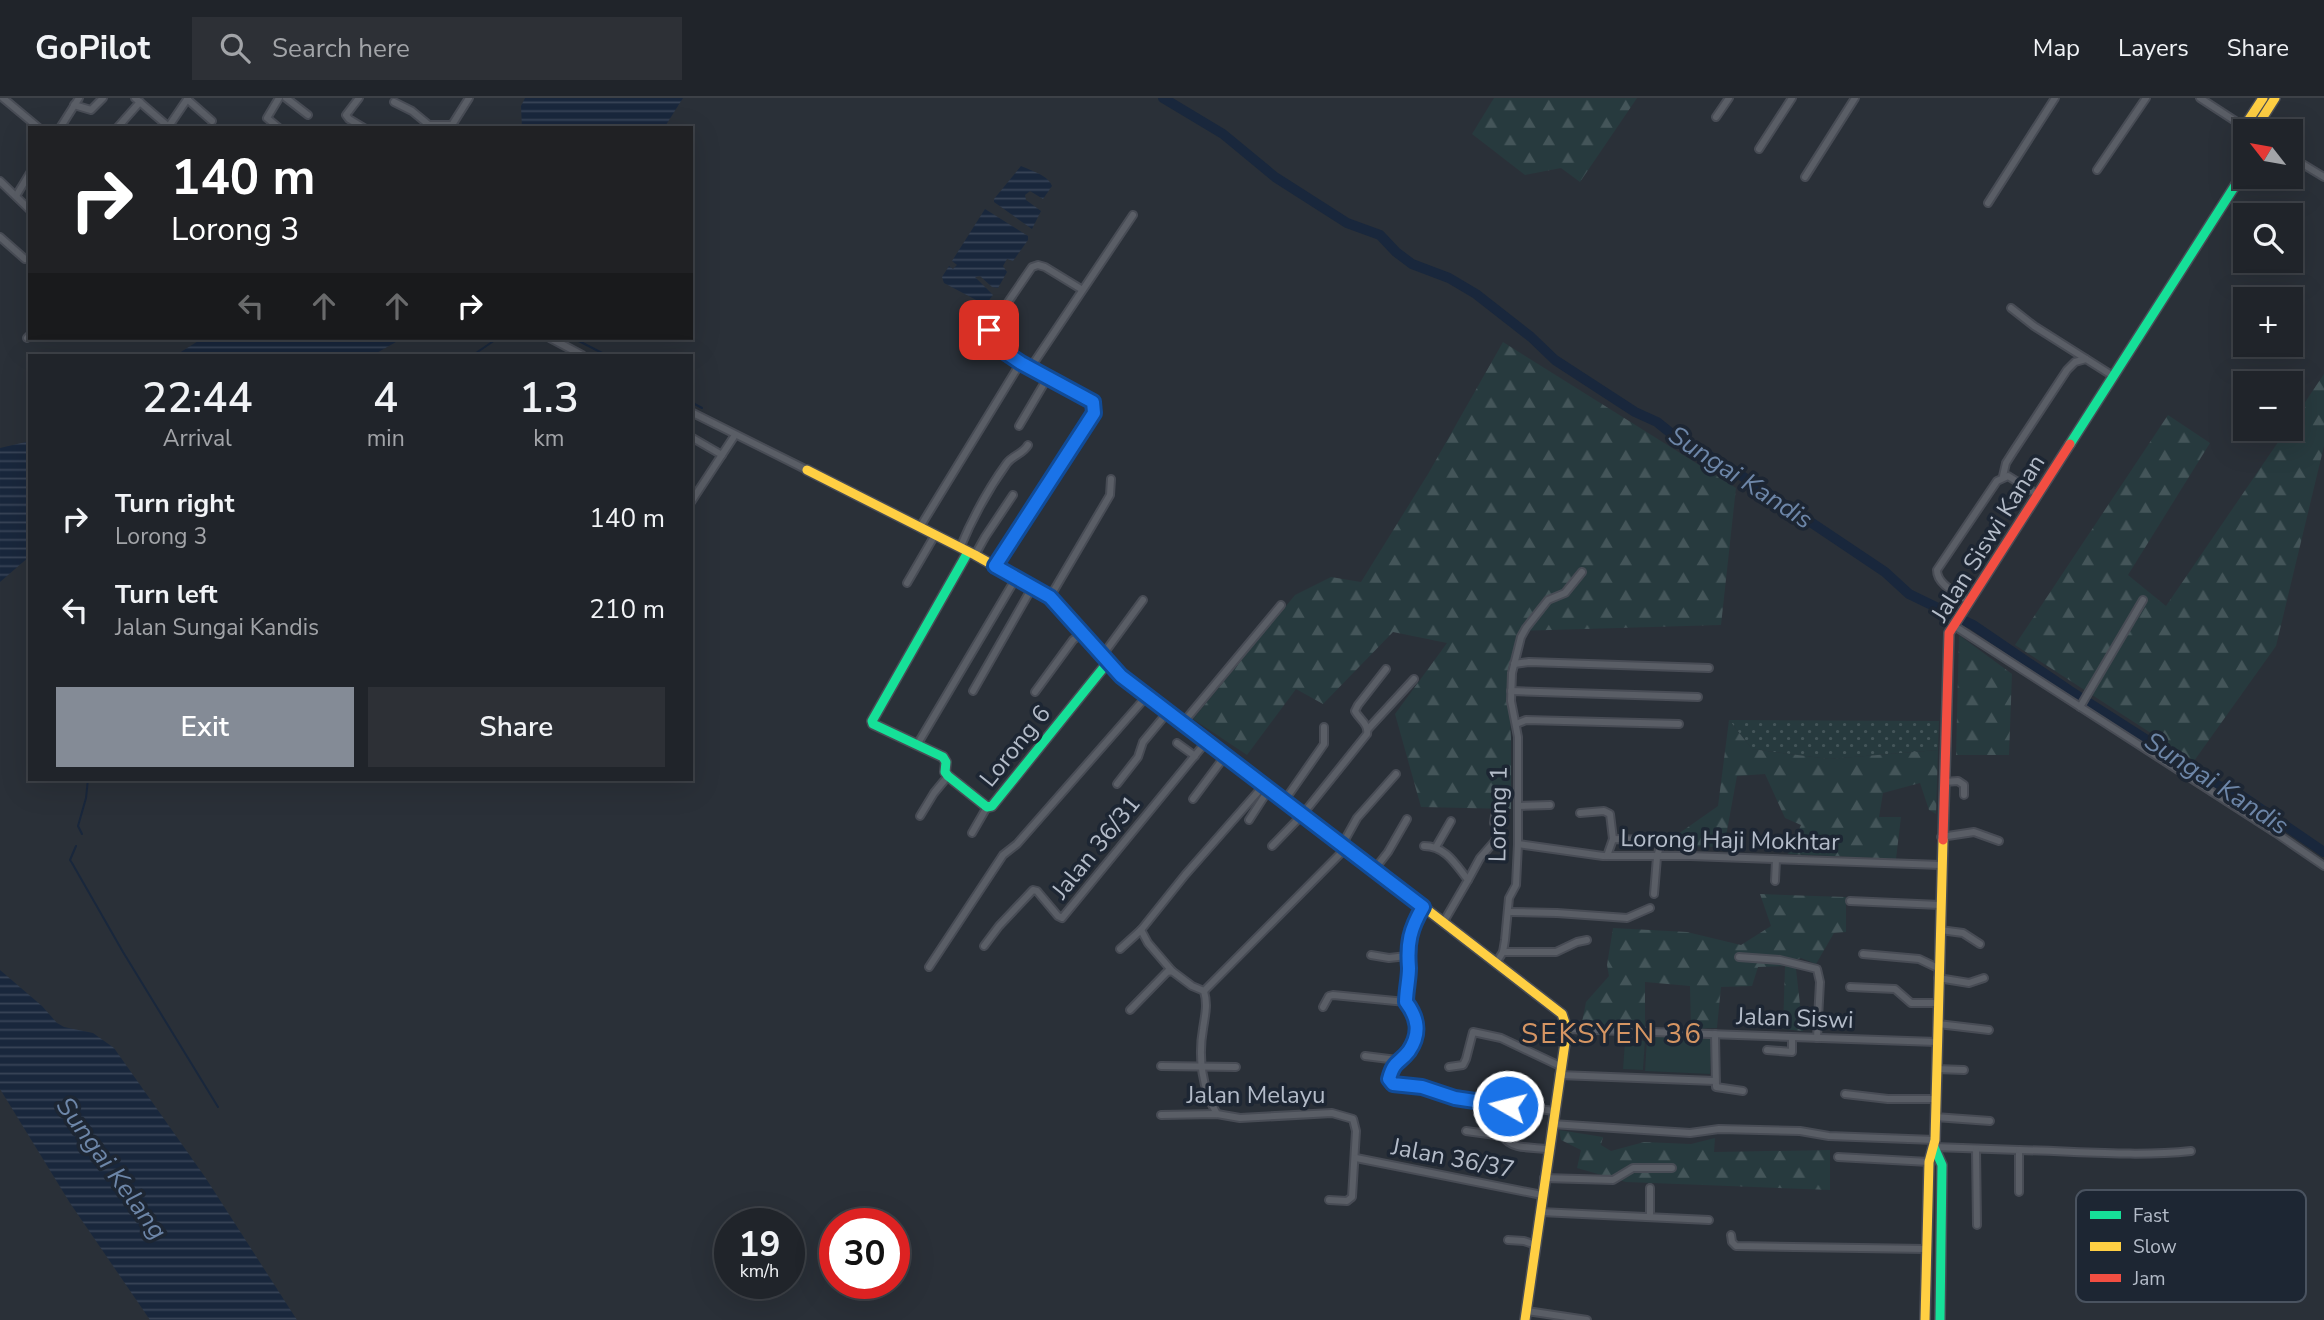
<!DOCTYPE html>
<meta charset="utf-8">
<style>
body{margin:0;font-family:"Nunito Sans",sans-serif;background:#2d3036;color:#f1f3f6;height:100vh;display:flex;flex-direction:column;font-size:26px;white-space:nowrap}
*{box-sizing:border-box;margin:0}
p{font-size:23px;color:#a2a4a8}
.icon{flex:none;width:38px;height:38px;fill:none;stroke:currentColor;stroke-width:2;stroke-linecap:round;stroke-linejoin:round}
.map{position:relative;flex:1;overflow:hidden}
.details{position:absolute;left:28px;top:256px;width:665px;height:427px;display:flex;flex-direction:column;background:#20242a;border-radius:0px;box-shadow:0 7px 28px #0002,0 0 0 2px #3d4147}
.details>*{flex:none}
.banner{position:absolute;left:28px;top:28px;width:665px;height:214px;border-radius:0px;box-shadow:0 7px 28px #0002,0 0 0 2px #3d4147;background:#202124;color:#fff;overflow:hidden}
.needle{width:46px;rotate:301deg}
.controls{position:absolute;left:2233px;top:21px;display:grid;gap:14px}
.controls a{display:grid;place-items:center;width:70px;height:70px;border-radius:0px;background:#20242a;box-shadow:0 7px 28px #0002,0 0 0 2px #3d4147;font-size:35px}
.speed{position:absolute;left:714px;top:1110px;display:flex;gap:14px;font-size:35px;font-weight:700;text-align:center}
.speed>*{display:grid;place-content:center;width:91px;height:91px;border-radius:50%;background:#20242a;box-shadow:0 7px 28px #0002,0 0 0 2px #3d4147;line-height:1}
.speed small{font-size:18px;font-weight:400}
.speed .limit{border:10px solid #d22;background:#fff;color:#111}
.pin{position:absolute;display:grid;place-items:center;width:60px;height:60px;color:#fff;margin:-30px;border-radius:14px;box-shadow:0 4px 10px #0006}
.me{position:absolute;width:77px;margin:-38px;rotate:278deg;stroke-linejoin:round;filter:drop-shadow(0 0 5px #0008)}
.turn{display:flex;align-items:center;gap:24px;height:147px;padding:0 28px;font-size:32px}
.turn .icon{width:91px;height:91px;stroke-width:2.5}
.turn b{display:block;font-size:49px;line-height:60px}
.lanes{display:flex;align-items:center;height:66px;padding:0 28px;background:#0003;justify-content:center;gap:35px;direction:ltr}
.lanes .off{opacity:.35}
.eta{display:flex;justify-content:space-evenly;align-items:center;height:119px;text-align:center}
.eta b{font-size:42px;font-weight:600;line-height:49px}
.cta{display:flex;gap:14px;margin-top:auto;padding:14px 28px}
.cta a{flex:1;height:80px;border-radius:0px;background:#848b96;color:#fff;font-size:28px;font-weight:600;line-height:80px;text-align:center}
.cta a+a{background:#2d3036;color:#f1f3f6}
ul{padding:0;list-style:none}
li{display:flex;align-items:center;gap:21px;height:91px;padding:0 28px}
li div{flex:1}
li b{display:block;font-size:26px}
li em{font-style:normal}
header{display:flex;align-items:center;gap:42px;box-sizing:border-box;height:98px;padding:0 35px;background:#20242a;border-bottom:2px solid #3d4147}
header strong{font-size:33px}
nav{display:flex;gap:38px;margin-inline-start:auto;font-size:24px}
.search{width:490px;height:63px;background:#2d3036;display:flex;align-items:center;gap:18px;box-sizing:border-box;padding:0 24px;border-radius:0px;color:#a2a4a8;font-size:26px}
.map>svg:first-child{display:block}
.grass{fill:url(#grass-dots)}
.forest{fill:url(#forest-firs)}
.pitch{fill:#273a3e}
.water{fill:url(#water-rules)}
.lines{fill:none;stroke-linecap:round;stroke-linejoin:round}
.stream{stroke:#19273c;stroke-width:2}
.river{stroke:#19273c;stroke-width:10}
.street-casing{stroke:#484c55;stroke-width:10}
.fast-casing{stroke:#484c55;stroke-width:12}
.slow-casing{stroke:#484c55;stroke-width:12}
.jam-casing{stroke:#484c55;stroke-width:12}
.street{stroke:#5a5e66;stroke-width:6}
.fast{stroke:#16e098;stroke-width:9}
.slow{stroke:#ffcf43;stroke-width:9}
.jam{stroke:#f24e42;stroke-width:9}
.route-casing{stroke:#114b97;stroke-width:18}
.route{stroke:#1a73e8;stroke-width:12}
.labels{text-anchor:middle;stroke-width:7;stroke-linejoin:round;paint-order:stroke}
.street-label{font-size:24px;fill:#b4bcc9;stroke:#1d2633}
.water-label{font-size:26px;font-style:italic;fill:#6d86a8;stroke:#1d2633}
.quarter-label{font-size:28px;letter-spacing:2px;fill:#d59563;stroke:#1d2633}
.key{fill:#1d2633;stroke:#4a5360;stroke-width:2}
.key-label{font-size:19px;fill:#b4bcc9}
</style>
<header>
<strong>GoPilot</strong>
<div class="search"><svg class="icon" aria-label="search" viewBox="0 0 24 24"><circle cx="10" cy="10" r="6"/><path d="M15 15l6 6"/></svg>Search here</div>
<nav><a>Map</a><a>Layers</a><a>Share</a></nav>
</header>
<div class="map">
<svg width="2324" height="1222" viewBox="0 0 2324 1222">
<defs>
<pattern id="grass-dots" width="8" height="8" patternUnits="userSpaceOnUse" patternTransform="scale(1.75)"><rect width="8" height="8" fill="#273a3e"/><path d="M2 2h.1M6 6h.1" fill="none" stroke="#445559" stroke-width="1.8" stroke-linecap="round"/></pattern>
<pattern id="forest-firs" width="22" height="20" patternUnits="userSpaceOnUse" patternTransform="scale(1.75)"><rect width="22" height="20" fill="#273a3e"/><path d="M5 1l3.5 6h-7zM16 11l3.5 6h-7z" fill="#445559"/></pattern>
<pattern id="water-rules" width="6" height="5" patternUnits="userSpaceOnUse" patternTransform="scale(1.75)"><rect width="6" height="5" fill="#19273c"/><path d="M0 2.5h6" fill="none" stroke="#384457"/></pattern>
</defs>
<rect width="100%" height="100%" fill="#2a3038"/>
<!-- grass -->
<polygon class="grass" points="1729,622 1939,623 1938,652 1829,661 1752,651"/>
<!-- forest -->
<g class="forest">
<polygon points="1494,0 1637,0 1580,84 1561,70 1525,77 1472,36"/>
<polygon points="1503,244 1736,390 1721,527 1519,533 1507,575 1511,640 1511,711 1421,709 1395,616 1447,545 1393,534 1323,606 1296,591 1247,657 1193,621 1295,497 1331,479 1361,484 1428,376"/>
<polygon points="2324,276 2324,348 2276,548 2194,663 2015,547 2168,317 2210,345 2128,477 2166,508 2287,331 2291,331 2291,325"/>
<polygon points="1959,537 2012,576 2009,657 1956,657"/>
<polygon points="1729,622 1752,651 1829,661 1938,652 1936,716 1929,712 1920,685 1883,695 1879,719 1901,719 1896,761 1788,756 1801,727 1785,720 1765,676 1737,678 1724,749 1661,748 1718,708"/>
<polygon points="1760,796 1846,799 1846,834 1834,835 1816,866 1801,860 1795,862 1803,933 1783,931 1785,868 1758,869 1752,888 1721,889 1717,930 1691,931 1690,888 1645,884 1645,929 1626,929 1582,924 1586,904 1609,878 1607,867 1613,830 1687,834 1741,847 1771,828"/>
<polygon points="1559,1032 1603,1039 1601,1047 1611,1053 1644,1044 1691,1046 1715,1040 1714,1054 1830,1052 1830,1092 1626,1084 1577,1070 1581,1052 1561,1042"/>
</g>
<!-- pitch -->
<g class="pitch">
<polygon points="1647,938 1712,941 1710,976 1645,973"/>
<polygon points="1625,942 1645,943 1643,972 1623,971"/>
</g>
<!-- water -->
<g class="water">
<polygon points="525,0 683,0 664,30 522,30 521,8"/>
<path d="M1021,68C1032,73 1048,77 1052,88L1043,101L1030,93L1025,97L1026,102L1041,113L1032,131L994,104V101Z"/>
<polygon points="985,111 1028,138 1028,142 1013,163 1007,161 1003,168 1007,174 998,190 992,189 980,178 975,179 993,197 987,205 980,204 944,185 942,179 949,168 953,171 957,167 952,163"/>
<polygon points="203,240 403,240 373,257 176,257"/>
<polygon points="30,343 30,458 0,484 0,350"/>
<polygon points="0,872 42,908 57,925 64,929 93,935 114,950 205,1079 297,1222 150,1222 70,1105 0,991"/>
</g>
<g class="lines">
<!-- stream -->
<g class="stream">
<polyline points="573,240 606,257"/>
<polyline points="473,257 498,240"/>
<polyline points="691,304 702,310"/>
<polyline points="82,736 78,728 86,700 88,681"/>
<polyline points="76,748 70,762 72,765 123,854 218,1009"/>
</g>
<!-- river -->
<polyline class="river" points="1163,0 1223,36 1275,79 1347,125 1380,137 1396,154 1412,166 1449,180 1476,196 1531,239 1555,262 1635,314 1657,324 1672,336 1730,370 1885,474 1909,496 1973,527 2070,593 2219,688 2233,692 2324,754"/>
<defs>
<g id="street">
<polyline points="3,0 39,30"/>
<polyline points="135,0 170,30"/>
<polyline points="286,0 308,17"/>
<polyline points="359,0 346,17 349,21 364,30"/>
<polyline points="2200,0 2246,30"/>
<polyline points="187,1 212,23"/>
<polyline points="394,4 412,13 429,27"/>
<polyline points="74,7 91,12 103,0"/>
<polyline points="1716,19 1729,0"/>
<polyline points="169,28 188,0"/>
<polyline points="60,30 79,0"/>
<polyline points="117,30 140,4"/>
<polyline points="279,30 267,20 279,0"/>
<polyline points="424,30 429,27 452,27 469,0"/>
<polyline points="1759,51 1792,0"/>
<polyline points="2291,59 2324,79"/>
<polyline points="2097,72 2146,0"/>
<polyline points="1805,79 1855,0"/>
<polyline points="0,83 30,112"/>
<polyline points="16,98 30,75"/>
<polyline points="1988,105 2055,0"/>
<polyline points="0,139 25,161"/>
<polyline points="2011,210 2034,228 2113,278"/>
<polyline points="27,240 30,237"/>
<polyline points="550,240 582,257"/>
<path d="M1021,265C1009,256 989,249 989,232L1032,169L1038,167L1045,169L1081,191"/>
<polyline points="1031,269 1133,117"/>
<polyline points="691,314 807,372"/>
<polyline points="1019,328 1048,279"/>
<polyline points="691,339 722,357"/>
<polyline points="2003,378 2006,365 2013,354 2067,272 2075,264 2086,261"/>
<polyline points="691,404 735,337"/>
<polyline points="920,429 1018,269 1021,265 1031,269 1093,304 1095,309 1094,315 995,468"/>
<path d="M960,450C972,421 989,390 1007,365C1013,357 1023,356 1028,347"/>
<polyline points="975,457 985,439 1013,397"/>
<polyline points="907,485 935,437"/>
<polyline points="1050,499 1110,397 1111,381"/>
<path d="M1968,503C1957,495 1937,487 1937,472L1997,383L2008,378L2037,396"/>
<polyline points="1953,527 2276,735 2324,768"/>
<polyline points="1102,558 1143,502"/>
<polyline points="1514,566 1529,564 1709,570"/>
<polyline points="973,593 1033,488"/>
<polyline points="1511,593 1698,599"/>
<polyline points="1035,594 1073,542 1082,535"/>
<polyline points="2080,609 2143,502"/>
<polyline points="1182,626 1281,507"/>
<polyline points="1516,626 1526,622 1679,626"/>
<polyline points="1368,631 1414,581"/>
<polyline points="1177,645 1195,658"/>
<polyline points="917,647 1016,480"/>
<polyline points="1944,684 1958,683 1964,687 1964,697"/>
<polyline points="1117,686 1138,659 1143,644 1167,615"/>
<polyline points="1193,701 1225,658"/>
<polyline points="1285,702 1324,646 1324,629"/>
<polyline points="1518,708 1550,707"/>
<polyline points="1580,715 1604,713 1610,716 1613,741"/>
<polyline points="920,718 934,695 948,678"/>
<polyline points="1249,722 1269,691"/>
<polyline points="972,735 987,709"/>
<polyline points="1941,739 1974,734 1999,743"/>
<polyline points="1518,746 1603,758 1690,758 1941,767"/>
<polyline points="1342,747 1357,720 1396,676"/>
<path d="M1272,748L1303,716L1367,636C1369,626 1359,621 1355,613L1358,607L1386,571"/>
<path d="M1424,748C1446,748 1456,767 1468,782L1443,825"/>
<polyline points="1436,749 1451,723"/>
<polyline points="1607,758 1613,741 1651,742"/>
<polyline points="1374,772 1388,754 1407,721"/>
<polyline points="1468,782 1480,760 1501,736 1494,725 1495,718"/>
<polyline points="1775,783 1776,762"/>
<polyline points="1654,796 1657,759 1662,741"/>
<polyline points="1850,803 1940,807"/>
<polyline points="1509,814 1557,815 1627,820 1650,810"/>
<polyline points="1141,832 1148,845 1172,873"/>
<polyline points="1940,832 1963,835 1980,846"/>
<polyline points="984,848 999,828 1033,792 1037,793 1058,818 1062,820 1206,644"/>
<polyline points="1120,851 1141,832 1185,777 1264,687"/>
<polyline points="1503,854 1556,854 1577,844 1587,842"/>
<polyline points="1863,856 1919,861 1938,870"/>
<polyline points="1371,857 1389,860 1407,858"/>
<polyline points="1739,859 1780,862 1817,871 1820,884 1817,940"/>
<polyline points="1496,865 1503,854 1505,842 1509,800 1516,787 1518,746 1518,639 1511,603 1512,575 1521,539 1526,530 1548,502 1565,495 1582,474"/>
<polyline points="929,869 1003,757 1017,746 1146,599"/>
<polyline points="1938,880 1969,885 1984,880"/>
<polyline points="1850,889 1895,891 1911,905 1938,905"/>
<path d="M1204,893C1208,907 1205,917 1203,931C1198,959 1202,991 1217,1016"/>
<polyline points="1323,909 1329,898 1333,897 1406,904"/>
<polyline points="1130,912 1167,874 1172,873 1192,888 1204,893 1346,750"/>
<polyline points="1938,926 1989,932"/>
<polyline points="1567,931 1937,944"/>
<polyline points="1715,936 1716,989 1743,993"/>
<polyline points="1767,952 1792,954 1792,940"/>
<path d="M1365,958L1397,962C1412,952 1416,939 1417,921L1406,904C1406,893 1409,881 1409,870C1407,847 1410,829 1423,809"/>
<polyline points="1397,962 1389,980 1393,986 1422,989 1455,1000 1554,1013"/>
<polyline points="1161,968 1236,969"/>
<polyline points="1449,969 1463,967 1466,961 1473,934 1501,940 1560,968"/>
<polyline points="1936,971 1964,972"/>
<polyline points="1559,977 1715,983"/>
<polyline points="1845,996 1888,1001 1936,1001"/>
<polyline points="1161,1017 1217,1016 1240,1020 1332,1015 1353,1021 1356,1033 1352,1099 1347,1103 1329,1102"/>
<polyline points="1935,1019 1990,1023"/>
<polyline points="1552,1026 1690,1035 1719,1031 1800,1033 1829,1038 1935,1042"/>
<path d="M1466,1033L1503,1038C1511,1052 1533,1049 1548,1051"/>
<polyline points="1934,1049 2019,1052 2019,1094"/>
<polyline points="1976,1051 1977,1127"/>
<path d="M2019,1052C2076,1053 2134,1059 2191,1053"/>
<polyline points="1838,1059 1929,1064"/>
<polyline points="1356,1060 1542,1097"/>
<polyline points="1544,1080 1613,1082 1633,1070 1672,1070"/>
<polyline points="1650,1090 1650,1119"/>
<polyline points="1540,1114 1709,1122"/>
<polyline points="1731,1137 1732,1144 1736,1148 1926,1151"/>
<polyline points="1508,1142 1524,1143 1536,1147"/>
<polyline points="1527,1213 1587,1222"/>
</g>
<g id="fast">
<polyline points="2070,346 2245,72"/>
<polyline points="968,454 872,623 873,626 943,659 946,664 945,674 948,678 987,709 992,708 1108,564"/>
<polyline points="1934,1049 1942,1067 1940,1222"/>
</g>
<g id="slow">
<polyline points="2244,29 2263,0"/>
<polyline points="2254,33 2275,0"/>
<polyline points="807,372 975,457 1050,499 1121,578 1185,628"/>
<polyline points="1399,790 1562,916 1567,931 1525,1222"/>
<polyline points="1925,1222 1929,1064 1935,1042 1943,742"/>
</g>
<g id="jam">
<polyline points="1185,628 1399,790"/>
<polyline points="1943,742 1949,535 2070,346"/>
</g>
</defs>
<!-- street casing -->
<use href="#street" class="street-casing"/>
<!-- fast casing -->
<use href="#fast" class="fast-casing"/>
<!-- slow casing -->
<use href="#slow" class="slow-casing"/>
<!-- jam casing -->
<use href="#jam" class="jam-casing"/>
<!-- street -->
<use href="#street" class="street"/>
<!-- fast -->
<use href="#fast" class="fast"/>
<!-- slow -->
<use href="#slow" class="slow"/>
<!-- jam -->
<use href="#jam" class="jam"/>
</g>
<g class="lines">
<defs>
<path id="route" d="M989,232L990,242L993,246L1021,265L1093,304L1094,315L995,468L1050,499L1121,578L1423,809C1410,831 1407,845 1409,870C1409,881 1406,893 1406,904C1418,920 1421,935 1409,953C1399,966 1394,962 1389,981L1393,986L1422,989L1455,1000L1508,1008"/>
</defs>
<!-- route casing -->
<use href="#route" class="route-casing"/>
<!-- route -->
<use href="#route" class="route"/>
</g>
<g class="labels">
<!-- street labels -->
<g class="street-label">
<text transform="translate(1988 440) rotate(-58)" y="8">Jalan Siswi Kanan</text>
<text transform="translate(1015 648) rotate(-51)" y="8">Lorong 6</text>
<text transform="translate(1498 716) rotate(-89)" y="8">Lorong 1</text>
<text transform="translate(1730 742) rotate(1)" y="8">Lorong Haji Mokhtar</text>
<text transform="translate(1096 749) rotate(-51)" y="8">Jalan 36/31</text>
<text transform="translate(1795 920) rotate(2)" y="8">Jalan Siswi</text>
<text x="1256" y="1005">Jalan Melayu</text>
<text transform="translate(1453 1060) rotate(11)" y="8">Jalan 36/37</text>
</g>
<!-- water labels -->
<g class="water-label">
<text transform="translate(1741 379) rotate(33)" y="9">Sungai Kandis</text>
<text transform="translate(2217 685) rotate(33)" y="9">Sungai Kandis</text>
<text transform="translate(112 1070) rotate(54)" y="9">Sungai Kelang</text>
</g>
<!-- quarter labels -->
<g class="quarter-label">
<text x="1612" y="945">SEKSYEN 36</text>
</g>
</g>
<!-- legend -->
<rect x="2076" y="1092" width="230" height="112" rx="10" class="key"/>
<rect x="2090" y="1113" width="31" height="8" fill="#16e098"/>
<rect x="2090" y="1144" width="31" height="9" fill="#ffcf43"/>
<rect x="2090" y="1176" width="31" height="8" fill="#f24e42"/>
<g class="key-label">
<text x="2133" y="1124">Fast</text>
<text x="2133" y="1155">Slow</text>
<text x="2133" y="1187">Jam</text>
</g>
</svg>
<div class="controls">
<a><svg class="needle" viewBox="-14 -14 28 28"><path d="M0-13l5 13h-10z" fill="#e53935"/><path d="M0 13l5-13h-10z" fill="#a2a4a8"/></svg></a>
<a><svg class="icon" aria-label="search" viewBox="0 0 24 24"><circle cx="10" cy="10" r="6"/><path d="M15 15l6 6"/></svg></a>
<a>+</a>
<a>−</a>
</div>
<div class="speed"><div>19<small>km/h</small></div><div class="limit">30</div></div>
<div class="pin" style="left:989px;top:232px;background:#d93025"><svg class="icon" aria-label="arrive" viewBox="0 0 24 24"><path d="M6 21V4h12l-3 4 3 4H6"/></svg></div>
<svg class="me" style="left:1508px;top:1008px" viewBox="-20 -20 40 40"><circle r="17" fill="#1a73e8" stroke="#fff" stroke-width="3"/><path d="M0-11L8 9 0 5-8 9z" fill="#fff"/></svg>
<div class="banner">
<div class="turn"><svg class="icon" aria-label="right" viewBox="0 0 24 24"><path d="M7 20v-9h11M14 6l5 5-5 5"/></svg><div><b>140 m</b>Lorong 3</div></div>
<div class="lanes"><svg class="icon off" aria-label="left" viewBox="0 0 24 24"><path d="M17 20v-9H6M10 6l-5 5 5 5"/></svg><svg class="icon off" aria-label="ahead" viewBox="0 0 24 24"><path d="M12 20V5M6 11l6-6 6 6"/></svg><svg class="icon off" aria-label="ahead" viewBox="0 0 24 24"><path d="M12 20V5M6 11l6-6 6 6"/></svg><svg class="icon" aria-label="right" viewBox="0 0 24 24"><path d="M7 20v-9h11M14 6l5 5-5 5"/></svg></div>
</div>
<section class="details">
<div class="eta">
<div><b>22:44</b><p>Arrival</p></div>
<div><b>4</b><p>min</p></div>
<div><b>1.3</b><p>km</p></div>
</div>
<ul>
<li><svg class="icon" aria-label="right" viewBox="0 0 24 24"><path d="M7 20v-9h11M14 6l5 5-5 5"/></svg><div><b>Turn right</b><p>Lorong 3</p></div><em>140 m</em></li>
<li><svg class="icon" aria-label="left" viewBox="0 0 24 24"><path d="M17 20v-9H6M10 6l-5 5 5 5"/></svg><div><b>Turn left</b><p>Jalan Sungai Kandis</p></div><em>210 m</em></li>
</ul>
<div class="cta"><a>Exit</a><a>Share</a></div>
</section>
</div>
